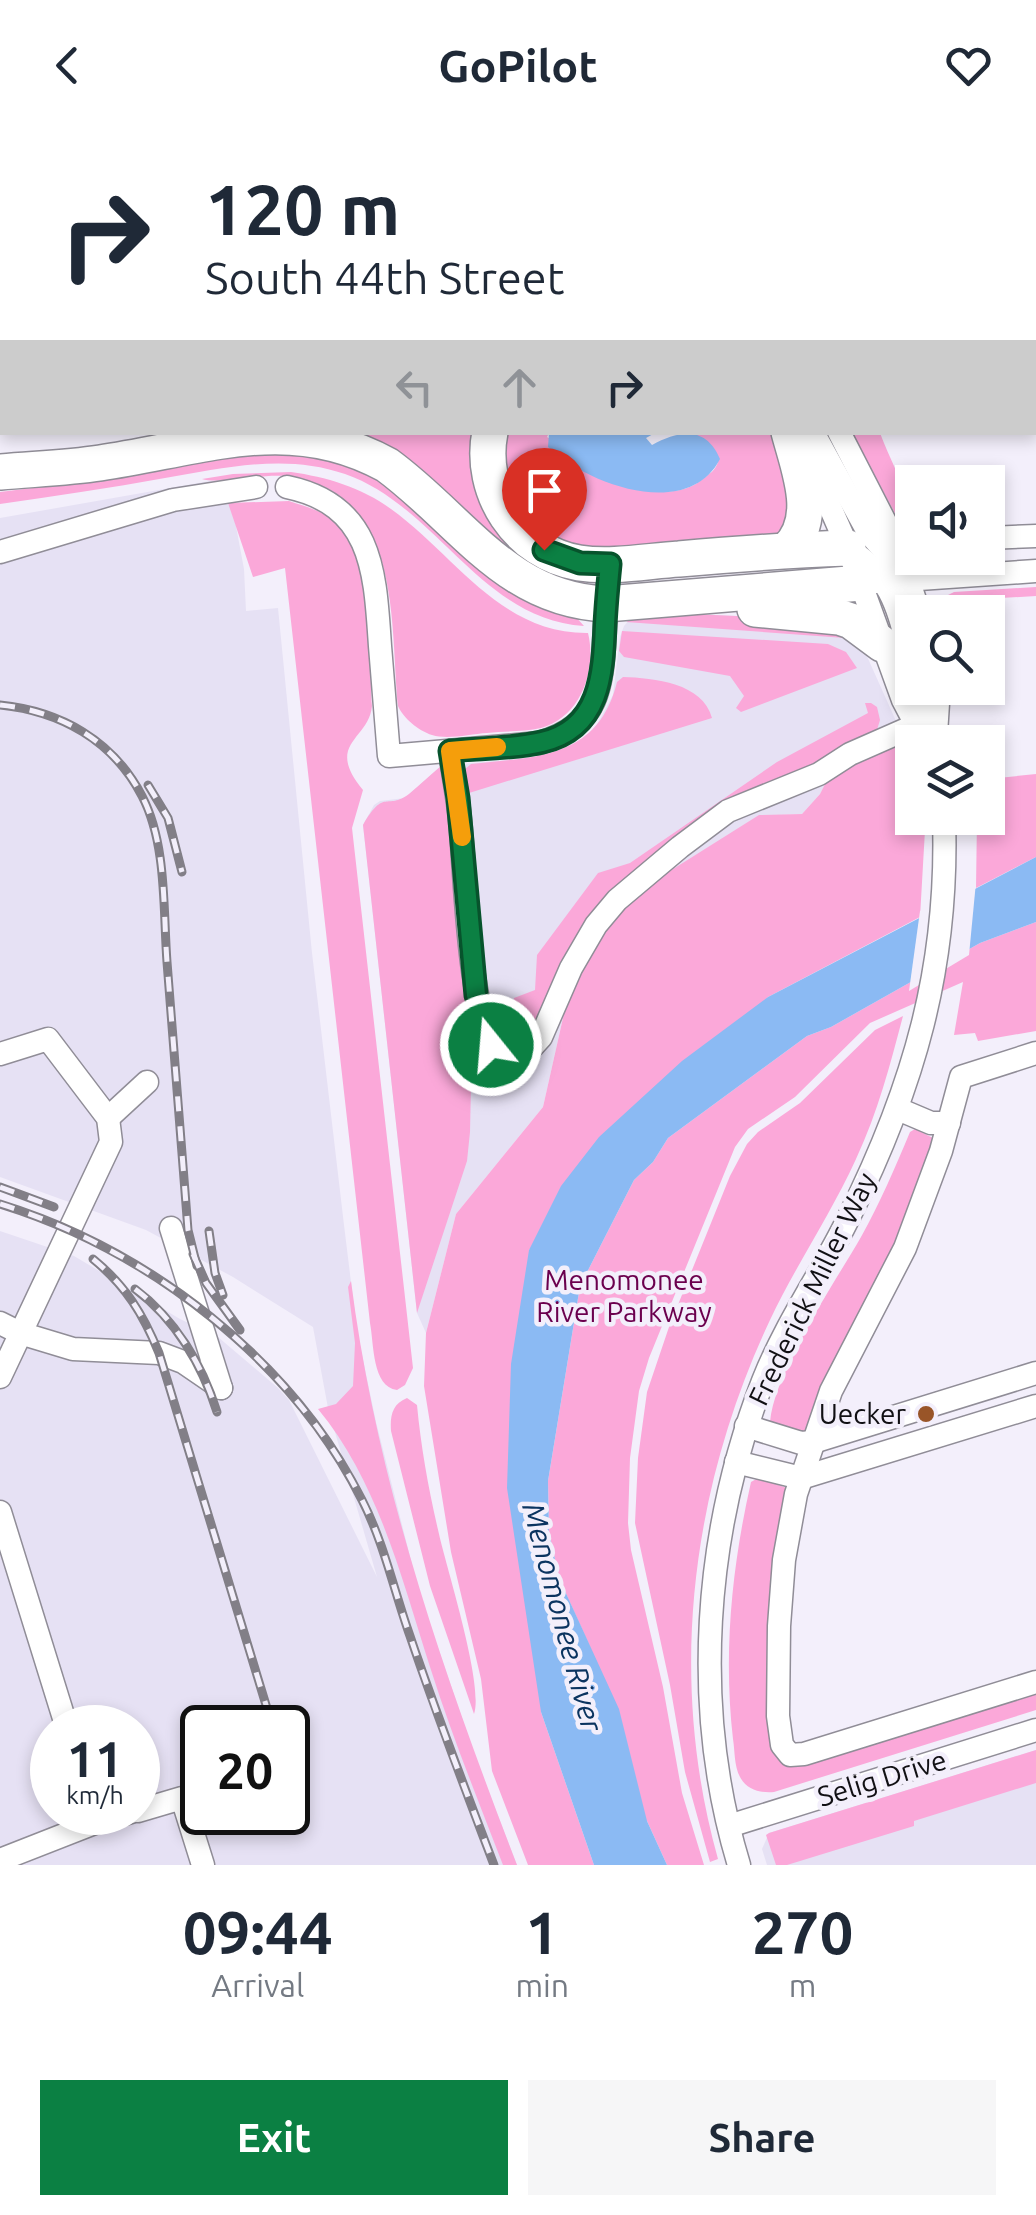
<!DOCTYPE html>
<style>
body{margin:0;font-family:Ubuntu,sans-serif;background:#f6f6f7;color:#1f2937;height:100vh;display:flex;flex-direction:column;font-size:38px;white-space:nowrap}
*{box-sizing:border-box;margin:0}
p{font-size:32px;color:#747a83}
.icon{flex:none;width:55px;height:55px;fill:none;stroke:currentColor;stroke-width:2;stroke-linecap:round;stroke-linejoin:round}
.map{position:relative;height:1735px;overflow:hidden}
.details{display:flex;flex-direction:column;background:#fff;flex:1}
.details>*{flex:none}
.top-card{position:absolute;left:0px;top:0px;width:1038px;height:305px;box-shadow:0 5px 15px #0003;background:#fff;color:#1f2937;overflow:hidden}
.buttons{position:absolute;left:895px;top:335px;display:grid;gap:20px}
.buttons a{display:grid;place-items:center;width:110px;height:110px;border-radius:0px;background:#fff;box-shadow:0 5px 15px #0003;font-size:50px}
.speed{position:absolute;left:30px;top:1575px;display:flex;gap:20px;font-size:50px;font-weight:700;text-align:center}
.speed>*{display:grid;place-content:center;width:130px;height:130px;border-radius:50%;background:#fff;box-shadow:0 5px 15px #0003;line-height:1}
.speed small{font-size:25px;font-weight:400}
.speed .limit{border:5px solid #111;border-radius:15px;background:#fff;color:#111}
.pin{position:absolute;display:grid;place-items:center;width:85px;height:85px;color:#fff;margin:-102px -42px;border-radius:50% 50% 50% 0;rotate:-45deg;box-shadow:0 0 10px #0007}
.pin .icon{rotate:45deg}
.me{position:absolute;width:110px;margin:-55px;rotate:343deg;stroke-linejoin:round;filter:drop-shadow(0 0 8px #0008)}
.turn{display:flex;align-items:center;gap:35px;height:210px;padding:0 40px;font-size:45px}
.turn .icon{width:130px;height:130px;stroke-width:2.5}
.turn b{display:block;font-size:70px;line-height:85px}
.lanes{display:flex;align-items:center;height:95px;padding:0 40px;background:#0003;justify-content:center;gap:50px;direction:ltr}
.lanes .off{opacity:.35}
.eta{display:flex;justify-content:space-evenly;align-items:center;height:170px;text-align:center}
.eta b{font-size:60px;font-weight:700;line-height:70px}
.primary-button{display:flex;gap:20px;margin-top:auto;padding:20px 40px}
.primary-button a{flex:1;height:115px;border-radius:0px;background:#0b8043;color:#fff;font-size:40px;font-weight:700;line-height:115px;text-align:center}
.primary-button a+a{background:#f6f6f7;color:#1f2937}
header{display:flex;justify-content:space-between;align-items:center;height:130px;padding:0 40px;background:#fff;font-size:45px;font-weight:700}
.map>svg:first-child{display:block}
.built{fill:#e6e1f4;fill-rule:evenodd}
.green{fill:#fba8d9}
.water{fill:#8bbaf3}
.pier{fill:#f3effb}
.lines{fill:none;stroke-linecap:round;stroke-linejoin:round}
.stream{stroke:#8bbaf3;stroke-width:5}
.minor-casing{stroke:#908d97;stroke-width:25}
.highway-casing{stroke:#908d97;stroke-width:38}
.minor{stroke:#fff;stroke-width:22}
.highway{stroke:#fff;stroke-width:35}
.rail-casing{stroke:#827f87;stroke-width:9}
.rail{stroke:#f3effb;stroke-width:5;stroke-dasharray:15;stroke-linecap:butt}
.route-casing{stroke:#07532c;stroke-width:25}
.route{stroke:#0b8043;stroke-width:18}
.slow{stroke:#f59e0b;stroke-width:18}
.poi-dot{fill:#995528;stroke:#f3effb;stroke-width:4}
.labels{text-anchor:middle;stroke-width:9;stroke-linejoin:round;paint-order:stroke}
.park-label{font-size:28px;fill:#6b004e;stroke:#f3effb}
.street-label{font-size:28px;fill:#111014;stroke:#f3effb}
.poi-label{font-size:28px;fill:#111014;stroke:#f3effb;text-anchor:end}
.water-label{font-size:30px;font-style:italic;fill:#0b3460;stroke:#f3effb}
</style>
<header><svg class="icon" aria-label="back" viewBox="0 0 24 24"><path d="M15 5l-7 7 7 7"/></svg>GoPilot<svg class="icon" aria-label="heart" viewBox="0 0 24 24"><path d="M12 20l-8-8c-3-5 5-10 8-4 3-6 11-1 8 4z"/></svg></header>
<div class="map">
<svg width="1036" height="1735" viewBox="0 0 1036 1735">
<rect width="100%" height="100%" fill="#f3effb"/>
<!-- built -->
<g class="built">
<path d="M227,348L244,439L246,481L278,478L312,823L344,1095L357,1201L376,1292L419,1462L475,1626L517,1735H0V1101L74,1126L180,1189L218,1207L278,1258L289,1270L377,1447L328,1278L313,1197L233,1147L146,1100L0,1047V388ZM52,1598H138V1682H52ZM202,1598H288V1682H202Z"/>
<polygon points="648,482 805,489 861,513 905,611 830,644 820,664 802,684 758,686 712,716 565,879 543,977 456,1084 426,1203 417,1183 363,695 374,675 380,671 405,668 441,636 546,626 582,609 595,598 613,565 620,507 624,496 631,488"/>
<polygon points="1036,1620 1036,1735 767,1735 762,1719 769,1703"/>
</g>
<!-- green -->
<g class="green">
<polygon points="342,303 478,303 476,343 586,454 556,455"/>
<path d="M503,303H549L547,307C589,331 657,386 703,349C710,343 715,341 718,332L711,317L692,303H773L793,368L783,405L604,422L561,416L509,368Z"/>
<path d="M852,303H880C891,333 913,369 912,400L899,391Z"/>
<path d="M256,321L347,329L575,486L584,496C480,489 437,376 345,344C285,323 225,338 165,348C110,358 55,366 0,374V362L121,347Z"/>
<path d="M291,342C326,347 361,357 391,379C455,425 500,504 588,503C597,540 581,587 541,598C524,602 504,601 487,603C470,604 448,610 432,605C419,601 403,588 398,576C390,491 402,365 292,347C266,342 220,355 202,349L233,344Z"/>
<path d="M289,371C306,377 325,381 338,394C375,430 369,527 372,576C369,610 324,613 363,660L352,698L413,1238L405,1255L397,1260C372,1257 374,1214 370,1193L285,438L253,447L228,373Z"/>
<polygon points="1036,457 1036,466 965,470 966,482 943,482 940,469 954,462"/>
<polygon points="648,482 805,489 833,494 845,508 626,492"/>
<polygon points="622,501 828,514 846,522 857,538 741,582 736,578 744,566 730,546 624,527 619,521"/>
<path d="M623,547C654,548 703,553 712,588L469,663L464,640L471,634C536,627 598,629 617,552Z"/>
<polygon points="865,573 871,573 877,577 880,590 876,603 823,634 798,640 762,656 635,746 538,898 517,918 506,905 514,868 535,860 537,825 598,743 630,733 777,632 868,583"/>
<polygon points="905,611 912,634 912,688 923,688 925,700 920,787 768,867 529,1120 541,1582 594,1735 528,1735 492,1641 481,1549 451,1422 424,1256 426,1203 456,1084 543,977 565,879 603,798 662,746 759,685 802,684 820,664 830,644"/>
<path d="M441,636L452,684L471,955L470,1002L467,1031L417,1183L363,695C385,657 386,681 409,664C420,655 430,645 441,636Z"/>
<polygon points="1036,644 1036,727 976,758 977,688 988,688 988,649"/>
<polygon points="1036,792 1036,901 978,911 975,903 954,905 963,852 870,893 795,967 748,999 735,1017 649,1228 639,1261 630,1328 628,1393 631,1420 663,1557 682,1663 704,1735 667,1735 647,1691 636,1684 591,1519 559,1448 549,1402 548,1351 580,1156 634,1050 653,1032 668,1008 807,906 831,897 980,813"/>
<path d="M903,886C890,935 878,982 856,1029C831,1084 796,1135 770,1190C691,1358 667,1548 718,1729L710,1732L685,1642L670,1555L635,1393L638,1328L647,1262L669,1197L730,1046L747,1014L758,1002L800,973L875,900Z"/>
<path d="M915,999L933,1008L911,1089L809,1301L803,1303L770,1292C775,1240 834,1154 861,1107C880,1073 895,1038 910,1002Z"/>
<path d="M351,1151C377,1354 444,1545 517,1735H503C478,1670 452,1606 431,1540C402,1450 379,1353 318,1279L336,1274L353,1256L355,1213L348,1157Z"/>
<path d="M407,1268L417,1275C421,1318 429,1362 439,1404C447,1440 484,1555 474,1584L430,1456L391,1301C390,1286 392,1274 407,1268Z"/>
<path d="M758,1348L790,1359L776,1622L782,1633L788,1636L1036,1561V1580L774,1662C760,1663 747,1660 740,1647C734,1636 735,1621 733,1609C723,1522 732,1436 751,1352Z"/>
<polygon points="1036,1620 1036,1653 914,1691 914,1696 787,1735 776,1735 766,1705 769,1703"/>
</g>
<!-- water -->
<g class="water">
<path d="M549,303H655L646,308L652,315C680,300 706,296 720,329C688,391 588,355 548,317Z"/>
<polygon points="1036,727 1036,792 980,813 831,897 807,906 668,1008 653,1032 634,1050 580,1156 548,1351 549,1402 559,1448 619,1579 647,1691 667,1735 594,1735 541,1582 507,1358 511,1234 529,1120 561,1056 599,1007 682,931 768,867"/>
</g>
<!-- pier -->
<polygon class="pier" points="976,752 969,825 909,861 920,781"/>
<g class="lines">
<!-- stream -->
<polyline class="stream" points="0,207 2,207"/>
<defs>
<g id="minor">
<polyline points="664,0 666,2"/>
<polyline points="704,0 705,2"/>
<polyline points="779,2 779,0"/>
<polyline points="813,302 868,402 901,440"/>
<polyline points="839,302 896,413 919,482"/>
<polyline points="809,329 848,418 903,570 925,612"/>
<path d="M287,357C374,375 375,444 380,516C383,553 386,590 389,626L539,613C602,595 602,553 605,496C606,475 608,455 609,434"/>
<polyline points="988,408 1036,406"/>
<path d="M848,418C895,450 898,481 912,532"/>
<polyline points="0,422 173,370 256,357"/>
<polyline points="861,453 1036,441"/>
<polyline points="919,558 927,599"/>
<polyline points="936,604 939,558"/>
<path d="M450,621C453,644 458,667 460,690C466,748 467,881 498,925L515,924L531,918L541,907L571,838L596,795L617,770L680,717L728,681L819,644L850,624L916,595"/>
<polyline points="1036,923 961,947 941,1021 905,1118 831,1261 796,1364 784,1430 779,1496 778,1586 782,1615 790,1625 804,1624 1036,1552"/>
<polyline points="0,924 48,909 108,988 111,1012 0,1247"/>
<polyline points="898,979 931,993 949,993"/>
<polyline points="108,988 147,952"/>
<polyline points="171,1098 221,1258"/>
<polyline points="0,1193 20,1203 73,1219 159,1223 183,1232 221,1258"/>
<polyline points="746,1296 801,1313 813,1312 1036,1243"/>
<polyline points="736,1332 801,1348 1036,1276"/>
<polyline points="0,1382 67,1598"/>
<polyline points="138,1681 182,1668 203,1735"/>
<polyline points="729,1696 1036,1600"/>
<polyline points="0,1730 97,1692 131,1682"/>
<path d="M739,1735C691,1577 704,1403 763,1251C786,1193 821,1144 848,1089C914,957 949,836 944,688"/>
</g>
<g id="highway">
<polyline points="309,0 309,2"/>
<polyline points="349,2 349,0"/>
<polyline points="1035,105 1036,105"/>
<polyline points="1035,151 1036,151"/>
<polyline points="0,285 2,285"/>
<path d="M490,302C478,362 518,423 579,433C612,438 647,431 679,429C735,424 792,420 848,418"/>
<path d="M0,342C33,339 67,338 100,333C202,318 290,281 387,335C461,389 506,470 606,474L861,453"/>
<path d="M787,420C820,389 799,340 789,302"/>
<polyline points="755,479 839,487 851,491 882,514"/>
</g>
</defs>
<!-- minor casing -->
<use href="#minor" class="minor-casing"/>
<!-- highway casing -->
<use href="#highway" class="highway-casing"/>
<!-- minor -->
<use href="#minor" class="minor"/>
<!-- highway -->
<use href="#highway" class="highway"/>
<defs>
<g id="rail">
<path d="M0,575C60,581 113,610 142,666C167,714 163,779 167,832C174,921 181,1010 188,1100L197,1136"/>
<polyline points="148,655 168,688 182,742"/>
<polyline points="0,1057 54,1077"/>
<path d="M0,1074C149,1120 292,1230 362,1370C384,1413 394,1461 410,1506C436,1583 465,1659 494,1735"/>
<polyline points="209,1101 215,1143 223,1165"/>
<polyline points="193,1124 206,1153 240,1200"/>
<path d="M93,1129C126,1156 143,1184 159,1223L273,1598"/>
<path d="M135,1159C175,1189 202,1234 217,1282"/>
</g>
</defs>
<!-- rail casing -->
<use href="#rail" class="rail-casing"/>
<!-- rail -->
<use href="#rail" class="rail"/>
</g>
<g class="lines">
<defs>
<path id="route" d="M491,915L476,865L458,668L450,621C480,618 513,619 542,612C600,599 603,545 605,495C606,475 608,454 610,434L580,433L544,420"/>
</defs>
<!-- route casing -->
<use href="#route" class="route-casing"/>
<!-- route -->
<use href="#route" class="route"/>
<!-- slow -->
<polyline class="slow" points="462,707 450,621 497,617"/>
</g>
<!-- markers -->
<circle class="poi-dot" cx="926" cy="1284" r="10"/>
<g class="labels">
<!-- park labels -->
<g class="park-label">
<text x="624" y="1160">Menomonee<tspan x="624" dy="32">River Parkway</tspan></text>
</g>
<!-- street labels -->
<g class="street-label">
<text transform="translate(812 1159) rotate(-64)" y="10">Frederick Miller Way</text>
<text transform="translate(882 1648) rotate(-17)" y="10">Selig Drive</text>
</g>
<!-- poi labels -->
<g class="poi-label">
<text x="906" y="1294">Uecker</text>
</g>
<!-- water labels -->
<g class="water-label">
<text transform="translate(562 1487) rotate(75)" y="10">Menomonee River</text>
</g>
</g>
</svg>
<div class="buttons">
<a><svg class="icon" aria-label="sound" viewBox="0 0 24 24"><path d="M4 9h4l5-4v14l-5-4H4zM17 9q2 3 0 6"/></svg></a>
<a><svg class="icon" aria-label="search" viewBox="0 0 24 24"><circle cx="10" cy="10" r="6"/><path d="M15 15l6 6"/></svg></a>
<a><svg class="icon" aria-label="layers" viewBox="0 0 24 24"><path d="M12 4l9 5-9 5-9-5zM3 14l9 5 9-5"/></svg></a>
</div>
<div class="speed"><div>11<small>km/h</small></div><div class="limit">20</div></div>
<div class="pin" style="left:544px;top:420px;background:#d93025"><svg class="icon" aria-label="arrive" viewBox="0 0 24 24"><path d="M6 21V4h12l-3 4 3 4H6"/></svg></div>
<svg class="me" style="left:491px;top:915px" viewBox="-20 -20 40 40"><circle r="17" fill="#0b8043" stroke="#fff" stroke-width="3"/><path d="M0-11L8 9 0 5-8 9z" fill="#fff"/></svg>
<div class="top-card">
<div class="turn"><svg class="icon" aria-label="right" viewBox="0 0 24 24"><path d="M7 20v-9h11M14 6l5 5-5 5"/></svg><div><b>120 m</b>South 44th Street</div></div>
<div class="lanes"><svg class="icon off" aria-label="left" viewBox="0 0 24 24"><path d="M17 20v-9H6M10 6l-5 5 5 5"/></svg><svg class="icon off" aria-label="ahead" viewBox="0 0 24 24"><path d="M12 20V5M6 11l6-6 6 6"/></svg><svg class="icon" aria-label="right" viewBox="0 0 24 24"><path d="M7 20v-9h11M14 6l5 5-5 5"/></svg></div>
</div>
</div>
<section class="details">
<div class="eta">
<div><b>09:44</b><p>Arrival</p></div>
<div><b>1</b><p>min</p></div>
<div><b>270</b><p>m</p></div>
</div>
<div class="primary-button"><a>Exit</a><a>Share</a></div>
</section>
